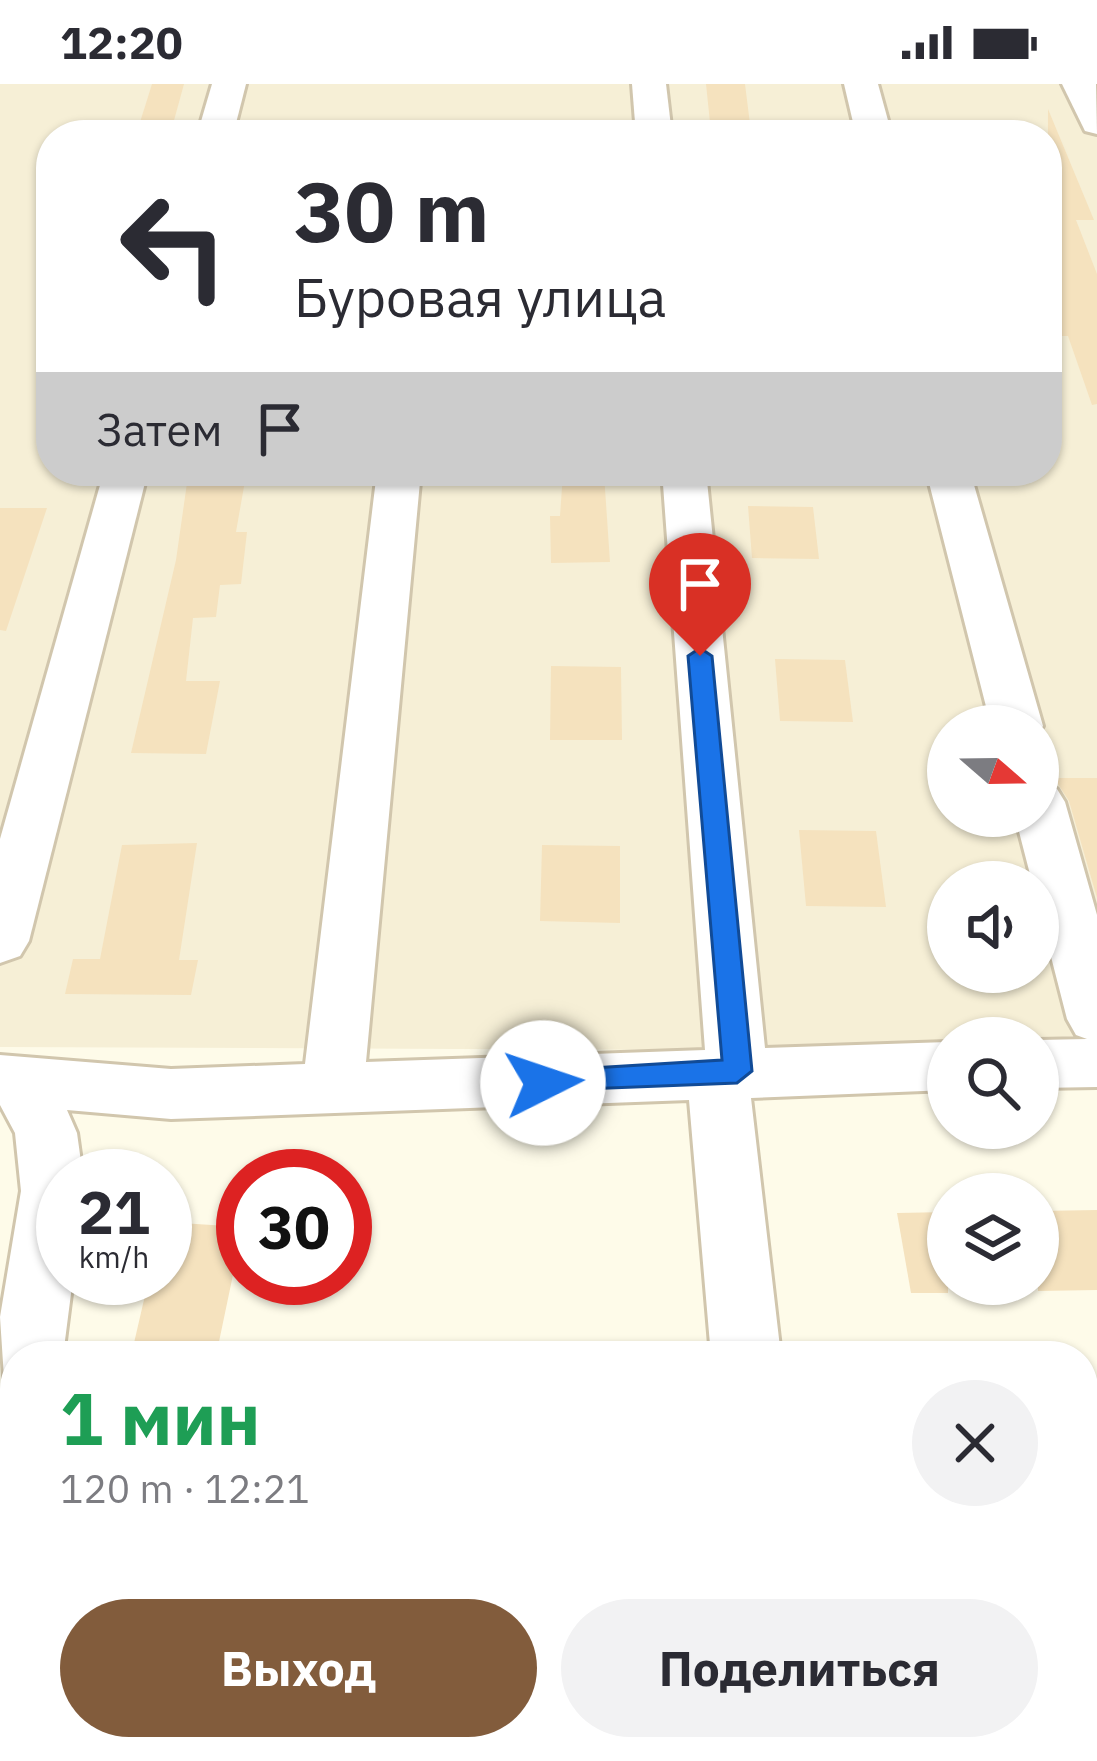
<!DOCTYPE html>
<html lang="ru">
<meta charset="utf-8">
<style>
body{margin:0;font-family:"IBM Plex Sans",sans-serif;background:#f2f2f3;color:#2b2b33;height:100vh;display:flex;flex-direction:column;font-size:45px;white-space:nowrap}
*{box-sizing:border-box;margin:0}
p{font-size:39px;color:#7c7c81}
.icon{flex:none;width:66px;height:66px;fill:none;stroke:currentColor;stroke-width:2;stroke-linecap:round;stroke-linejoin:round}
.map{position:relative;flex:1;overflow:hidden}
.drawer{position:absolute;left:0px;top:1257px;width:1098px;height:420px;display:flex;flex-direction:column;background:#fff;border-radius:48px 48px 0 0;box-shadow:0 3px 9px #0004}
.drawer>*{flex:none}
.banner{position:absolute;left:36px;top:36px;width:1026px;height:366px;border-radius:48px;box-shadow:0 3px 9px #0004;background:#fff;color:#2b2b33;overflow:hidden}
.needle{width:78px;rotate:110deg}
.tools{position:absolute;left:927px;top:621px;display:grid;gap:24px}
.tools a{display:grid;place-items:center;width:132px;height:132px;border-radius:50%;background:#fff;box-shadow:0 3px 9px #0004;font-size:60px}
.speed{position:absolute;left:36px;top:1065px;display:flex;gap:24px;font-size:60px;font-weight:700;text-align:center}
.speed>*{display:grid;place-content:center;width:156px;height:156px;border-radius:50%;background:#fff;box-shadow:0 3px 9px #0004;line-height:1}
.speed small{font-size:30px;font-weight:400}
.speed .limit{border:18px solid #d22;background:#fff;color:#111}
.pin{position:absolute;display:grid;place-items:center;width:102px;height:102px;color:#fff;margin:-123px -51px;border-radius:50% 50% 50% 0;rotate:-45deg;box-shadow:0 0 12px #0007}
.pin .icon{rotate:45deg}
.me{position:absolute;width:132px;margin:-66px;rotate:86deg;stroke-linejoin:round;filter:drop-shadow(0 0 9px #0008)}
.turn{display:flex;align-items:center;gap:42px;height:252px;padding:0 60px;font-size:54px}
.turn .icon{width:156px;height:156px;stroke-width:2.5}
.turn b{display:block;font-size:84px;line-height:102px}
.then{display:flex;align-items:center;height:114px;padding:0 60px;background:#0003;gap:24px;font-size:45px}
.round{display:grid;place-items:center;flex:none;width:126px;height:126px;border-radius:63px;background:#f2f2f3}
.head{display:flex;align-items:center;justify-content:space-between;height:204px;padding:0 60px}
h1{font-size:72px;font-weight:700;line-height:90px;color:#1e9e55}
.primary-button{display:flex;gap:24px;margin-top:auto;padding:24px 60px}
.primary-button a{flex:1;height:138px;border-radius:72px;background:#825c3c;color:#fff;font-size:48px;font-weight:700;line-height:138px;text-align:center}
.primary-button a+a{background:#f2f2f3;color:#2b2b33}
.status{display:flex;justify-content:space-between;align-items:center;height:84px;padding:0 60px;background:#fff;direction:ltr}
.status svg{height:33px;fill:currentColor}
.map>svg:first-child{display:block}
.residential{fill:#f6efd6;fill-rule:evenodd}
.building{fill:#f5e2be}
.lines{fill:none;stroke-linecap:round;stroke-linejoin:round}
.minor-casing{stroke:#d1c6ad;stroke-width:6}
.minor{fill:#fff;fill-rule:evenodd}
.route{fill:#1a73e8;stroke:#114b97;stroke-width:3}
</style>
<div class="status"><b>12:20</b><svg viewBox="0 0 49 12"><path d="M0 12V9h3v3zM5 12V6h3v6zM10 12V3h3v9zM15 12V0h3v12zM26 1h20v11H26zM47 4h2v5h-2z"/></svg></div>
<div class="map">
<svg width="1097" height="1677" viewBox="0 0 1097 1677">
<rect width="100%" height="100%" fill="#fefbe9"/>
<!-- residential -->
<path class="residential" d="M0,0H1097V968L1038,967V954H948V967L0,963ZM51,51H1047V387H51ZM948,642H1038V732H948ZM948,798H1038V888H948Z"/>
<!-- building -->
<g class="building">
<polygon points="152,0 184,0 170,51 136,51"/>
<polygon points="706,0 745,0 751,48 711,48"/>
<polygon points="1048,25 1094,136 1076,136 1097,190 1097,320 1092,321 1068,252 1047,252"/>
<polygon points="563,389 604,390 610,478 551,479 550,432 560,432"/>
<polygon points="246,391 236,448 247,448 241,500 220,501 216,533 193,534 186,597 220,597 206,670 131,669 176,476 188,392"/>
<polygon points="748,422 813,423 819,475 752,474"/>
<polygon points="0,424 47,424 6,547 0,546"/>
<polygon points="775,575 845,576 853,638 780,637"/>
<polygon points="551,582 621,583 622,656 550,656"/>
<polygon points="1054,694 1097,694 1097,814 1069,717"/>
<polygon points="799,746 876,747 886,823 806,822"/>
<polygon points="197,759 179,876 198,876 191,911 65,910 73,875 100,875 122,761"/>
<polygon points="542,761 620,762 620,839 540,837"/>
<polygon points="1097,1126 1097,1206 1038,1207 1038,1127"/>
<polygon points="948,1128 948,1209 911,1209 897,1129"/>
<polygon points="165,1138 243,1143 216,1272 131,1272 149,1194 165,1194"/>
</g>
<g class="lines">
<defs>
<g id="minor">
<polygon points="212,0 246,0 233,51 197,51"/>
<polygon points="632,0 666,0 672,51 636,51"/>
<polygon points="844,0 878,0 892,51 856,51"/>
<polygon points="1062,0 1096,0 1097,50 1085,47"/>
<polygon points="104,387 148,387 29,857 20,872 0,879 0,755"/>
<polygon points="377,387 421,387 366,978 705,966 662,387 706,387 765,964 948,958 948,1006 751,1014 781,1272 711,1272 689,1016 171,1035 67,1026 77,1049 83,1092 63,1092 63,1194 73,1194 63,1272 15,1272 15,1298 4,1294 0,1233 21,1107 15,1049 0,1021 0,971 171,985 305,980"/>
<polygon points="926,387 970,387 1043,642 1038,650 1038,642 991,642"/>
<polygon points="1038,699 1057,705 1065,718 1097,831 1097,1003 1038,1004 1038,956 1087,955 1076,951 1067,935 1038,822 1038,798 1032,798 1015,732 1038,732"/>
<polygon points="15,1330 15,1495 0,1501 0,1335"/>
</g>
</defs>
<!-- minor casing -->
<use href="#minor" class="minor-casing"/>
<!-- minor -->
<use href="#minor" class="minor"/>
</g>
<!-- route -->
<polygon class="route" points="700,564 712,572 752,987 737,999 533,1007 529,999 543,987 722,976 688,572"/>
</svg>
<div class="tools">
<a><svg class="needle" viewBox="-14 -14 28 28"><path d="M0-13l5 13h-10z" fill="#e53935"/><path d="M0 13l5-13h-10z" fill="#7c7c81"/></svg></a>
<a><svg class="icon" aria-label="sound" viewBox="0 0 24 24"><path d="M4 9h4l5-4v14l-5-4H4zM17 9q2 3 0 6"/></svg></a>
<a><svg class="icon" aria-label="search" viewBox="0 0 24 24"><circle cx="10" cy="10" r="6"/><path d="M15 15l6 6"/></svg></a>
<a><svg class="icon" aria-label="layers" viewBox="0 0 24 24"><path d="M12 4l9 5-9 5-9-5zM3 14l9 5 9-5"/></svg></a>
</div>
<div class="speed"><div>21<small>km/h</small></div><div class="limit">30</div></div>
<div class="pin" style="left:700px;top:572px;background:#d93025"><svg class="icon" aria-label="arrive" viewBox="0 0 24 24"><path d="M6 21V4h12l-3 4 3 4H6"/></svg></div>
<svg class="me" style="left:543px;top:999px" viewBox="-20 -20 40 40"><circle r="19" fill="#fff"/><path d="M0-13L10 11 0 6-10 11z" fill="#1a73e8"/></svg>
<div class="banner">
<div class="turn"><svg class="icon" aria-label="left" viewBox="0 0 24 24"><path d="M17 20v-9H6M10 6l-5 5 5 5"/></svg><div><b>30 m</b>Буровая улица</div></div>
<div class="then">Затем<svg class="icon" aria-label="arrive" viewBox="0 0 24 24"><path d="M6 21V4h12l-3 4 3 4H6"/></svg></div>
</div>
<section class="drawer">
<div class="head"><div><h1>1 мин</h1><p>120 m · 12:21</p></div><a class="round"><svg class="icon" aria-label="close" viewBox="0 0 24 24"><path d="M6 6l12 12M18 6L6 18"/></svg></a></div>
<div class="primary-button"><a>Выход</a><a>Поделиться</a></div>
</section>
</div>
